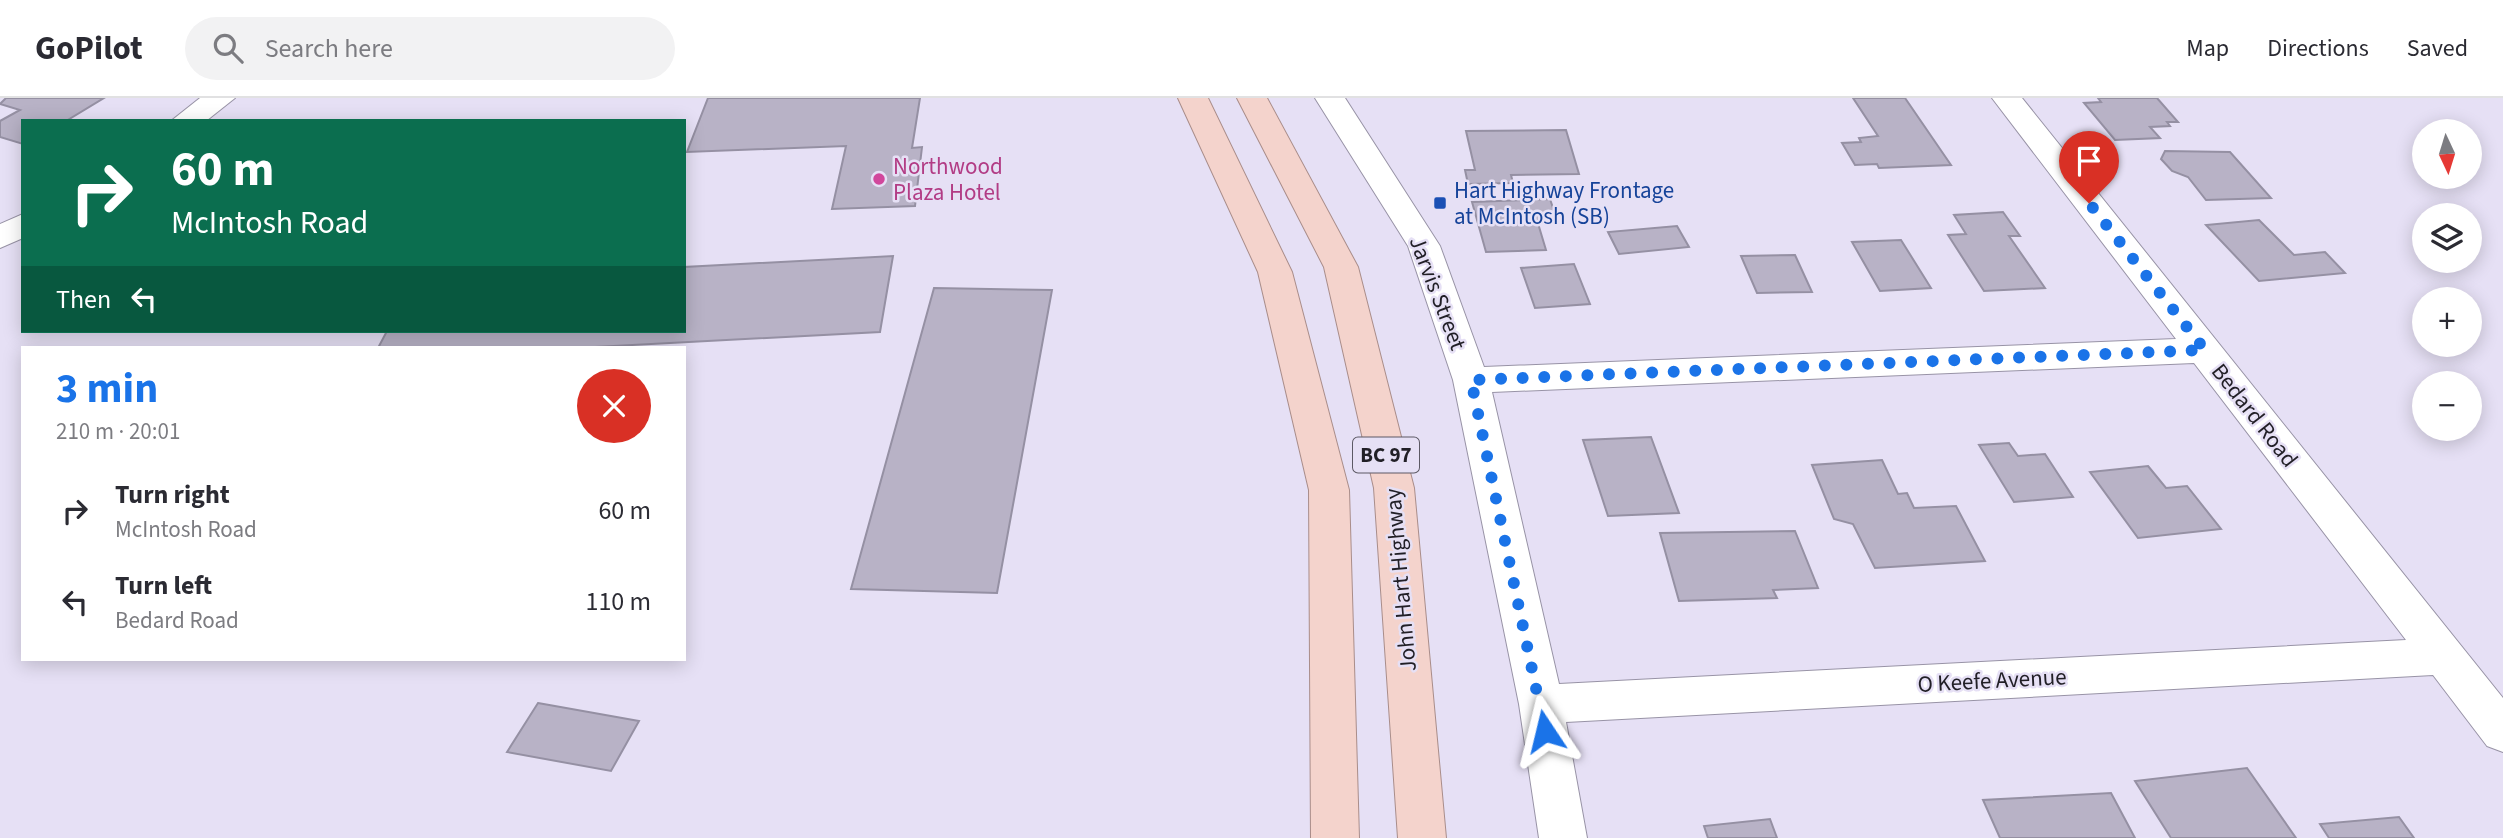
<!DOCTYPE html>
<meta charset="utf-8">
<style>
body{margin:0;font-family:"Source Sans 3",sans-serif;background:#f2f2f3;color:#2b2b33;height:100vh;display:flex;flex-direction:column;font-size:26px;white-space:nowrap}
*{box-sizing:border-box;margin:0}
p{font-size:23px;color:#7c7c81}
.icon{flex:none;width:38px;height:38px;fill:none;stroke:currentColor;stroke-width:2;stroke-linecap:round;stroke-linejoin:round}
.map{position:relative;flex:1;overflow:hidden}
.details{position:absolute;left:21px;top:248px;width:665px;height:315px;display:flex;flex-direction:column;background:#fff;border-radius:0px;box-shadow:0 4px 18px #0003}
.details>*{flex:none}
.top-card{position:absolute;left:21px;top:21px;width:665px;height:214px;border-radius:0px;box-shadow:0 4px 18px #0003;background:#0b6e4f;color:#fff;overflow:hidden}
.needle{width:46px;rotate:176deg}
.tools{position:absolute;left:2412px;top:21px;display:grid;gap:14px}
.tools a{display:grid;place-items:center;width:70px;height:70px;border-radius:50%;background:#fff;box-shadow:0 4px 18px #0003;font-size:35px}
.pin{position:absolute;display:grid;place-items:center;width:60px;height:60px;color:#fff;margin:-72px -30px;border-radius:50% 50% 50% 0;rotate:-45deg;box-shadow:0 0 7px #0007}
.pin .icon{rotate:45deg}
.me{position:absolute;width:77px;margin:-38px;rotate:350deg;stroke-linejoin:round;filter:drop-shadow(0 0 5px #0008)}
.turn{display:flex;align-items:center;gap:24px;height:147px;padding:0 35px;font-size:32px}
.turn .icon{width:91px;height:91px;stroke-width:2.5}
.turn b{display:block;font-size:49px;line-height:60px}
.then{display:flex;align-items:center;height:66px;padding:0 35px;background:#0003;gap:14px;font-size:26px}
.round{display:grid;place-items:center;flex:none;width:74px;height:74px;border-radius:37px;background:#f2f2f3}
.summary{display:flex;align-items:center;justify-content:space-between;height:119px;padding:0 35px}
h1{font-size:42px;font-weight:700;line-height:52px;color:#1a73e8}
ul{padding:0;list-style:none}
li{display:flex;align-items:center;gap:21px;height:91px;padding:0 35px}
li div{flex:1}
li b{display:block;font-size:26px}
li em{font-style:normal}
header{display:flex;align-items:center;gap:42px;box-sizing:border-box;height:98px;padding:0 35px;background:#fff;border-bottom:2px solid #e1e1e2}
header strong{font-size:33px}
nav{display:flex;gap:38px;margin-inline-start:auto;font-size:24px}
.search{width:490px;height:63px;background:#f2f2f3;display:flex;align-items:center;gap:18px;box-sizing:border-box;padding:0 24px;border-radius:38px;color:#7c7c81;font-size:26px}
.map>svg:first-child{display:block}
.building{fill:#b8b2c6;stroke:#9590a3;stroke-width:2}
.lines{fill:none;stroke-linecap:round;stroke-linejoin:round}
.minor-casing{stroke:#9893a6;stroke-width:2}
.tertiary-casing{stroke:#9893a6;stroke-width:2}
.trunk-casing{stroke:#a98d8a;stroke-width:2}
.minor{fill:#fff;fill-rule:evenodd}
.tertiary{fill:#fff;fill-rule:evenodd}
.trunk{fill:#f4d3cc;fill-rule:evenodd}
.route{stroke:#1a73e8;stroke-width:12;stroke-dasharray:0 21.6}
.hotel-dot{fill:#d1479c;stroke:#e6e0f5;stroke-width:2.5}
.transit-dot{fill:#1a4fb4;stroke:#e6e0f5;stroke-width:2.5}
.labels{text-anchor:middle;stroke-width:5;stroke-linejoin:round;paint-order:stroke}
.shield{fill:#e6e0f5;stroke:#5c5964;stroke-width:2}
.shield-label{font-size:21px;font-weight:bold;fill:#211f26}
.hotel-label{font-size:23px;fill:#b23c85;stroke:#e6e0f5;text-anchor:start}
.transit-label{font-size:23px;fill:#164399;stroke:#e6e0f5;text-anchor:start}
.street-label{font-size:23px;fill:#211f26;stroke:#e6e0f5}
</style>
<header>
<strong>GoPilot</strong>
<div class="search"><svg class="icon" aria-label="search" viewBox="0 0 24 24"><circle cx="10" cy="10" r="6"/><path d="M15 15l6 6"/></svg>Search here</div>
<nav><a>Map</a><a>Directions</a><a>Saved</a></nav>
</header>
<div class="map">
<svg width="2503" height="740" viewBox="0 0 2503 740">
<rect width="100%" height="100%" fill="#e6e0f5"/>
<!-- building -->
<g class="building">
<polygon points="6,0 104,0 66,23 23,23 23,46 0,39 0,23 20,12 0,6"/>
<polygon points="708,0 920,0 912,50 922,49 915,108 832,111 846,48 687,54"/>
<polygon points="1853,0 1905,0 1951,67 1879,70 1877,66 1855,67 1842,45 1861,44 1859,40 1878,38"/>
<polygon points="2098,0 2157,0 2178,24 2167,24 2170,28 2150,29 2160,40 2115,42 2084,5 2101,4"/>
<polygon points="1566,32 1579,76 1511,77 1513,85 1468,86 1465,72 1475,72 1466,33"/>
<polygon points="2165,53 2230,54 2271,100 2206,102 2188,79 2172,73 2161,61"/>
<polygon points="1550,101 1557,122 1537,122 1546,152 1486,154 1472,104"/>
<polygon points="2003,114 2020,138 2009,138 2045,190 1984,193 1948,137 1966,136 1954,117"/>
<polygon points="2259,122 2294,157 2325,154 2345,175 2259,183 2206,127"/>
<polygon points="1677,128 1689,149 1619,156 1608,134"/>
<polygon points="1901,142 1931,190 1880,193 1852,144"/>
<polygon points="1795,157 1812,194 1757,195 1741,158"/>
<polygon points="893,158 880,234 576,250 378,250 387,233 684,233 684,169"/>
<polygon points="1574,166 1590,206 1535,210 1521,170"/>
<polygon points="934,190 1052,192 997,495 851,491"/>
<polygon points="1651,339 1679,415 1608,418 1583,342"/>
<polygon points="2009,345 2018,358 2045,356 2073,399 2014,404 1979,347"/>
<polygon points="1882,362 1898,396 1907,395 1914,410 1956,408 1985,463 1875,470 1853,426 1834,421 1812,367"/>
<polygon points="2148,368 2166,390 2187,388 2221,431 2138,440 2090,374"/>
<polygon points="1795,433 1818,490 1773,492 1777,500 1679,503 1660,435"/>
<polygon points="538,605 639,623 611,673 507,654"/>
<polygon points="2247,670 2296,740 2171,740 2135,683"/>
<polygon points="2111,695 2135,740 2000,740 1983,702"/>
<polygon points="2399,719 2414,740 2329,740 2320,726"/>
<polygon points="1770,721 1777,740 1708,740 1704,728"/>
</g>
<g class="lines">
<defs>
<path id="minor" d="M1315,0H1345L1440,148L1484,269L2176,241L1992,0H2022L2503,600V654L2487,648L2433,577L1566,624L1587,740H1539L1519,606L1453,282L1408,148ZM2194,265L2406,542L1559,586L1492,294Z"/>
<g id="tertiary">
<polygon points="200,0 235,0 206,23 171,23"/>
<polygon points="23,116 23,140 0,150 0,126"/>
</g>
<g id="trunk">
<polygon points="1178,0 1208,0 1292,174 1349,392 1359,740 1311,740 1309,392 1258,174"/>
<polygon points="1237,0 1267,0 1358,169 1414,390 1446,740 1398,740 1374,390 1324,169"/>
</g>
</defs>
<!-- minor casing -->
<use href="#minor" class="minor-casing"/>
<!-- tertiary casing -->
<use href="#tertiary" class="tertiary-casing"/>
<!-- trunk casing -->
<use href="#trunk" class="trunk-casing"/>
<!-- minor -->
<use href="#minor" class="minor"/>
<!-- tertiary -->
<use href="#tertiary" class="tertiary"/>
<!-- trunk -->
<use href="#trunk" class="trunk"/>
</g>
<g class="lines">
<!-- route -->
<polyline class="route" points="1545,633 1471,282 2205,252 2089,105"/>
</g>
<!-- markers -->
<circle class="hotel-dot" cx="879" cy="81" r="7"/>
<rect class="transit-dot" x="1433" y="98" width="14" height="14" rx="3.5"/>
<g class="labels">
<!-- shield labels -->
<rect class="shield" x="1353" y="339.5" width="66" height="35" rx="5"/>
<g class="shield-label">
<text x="1386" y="364">BC 97</text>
</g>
<!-- hotel labels -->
<g class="hotel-label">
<text x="893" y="76">Northwood<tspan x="893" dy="26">Plaza Hotel</tspan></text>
</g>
<!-- transit labels -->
<g class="transit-label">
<text x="1454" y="100">Hart Highway Frontage<tspan x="1454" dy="26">at McIntosh (SB)</tspan></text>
</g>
<!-- street labels -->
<g class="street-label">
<text transform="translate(1438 195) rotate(69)" y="8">Jarvis Street</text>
<text transform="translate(2255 317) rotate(52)" y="8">Bedard Road</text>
<text transform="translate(1400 482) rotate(-95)" y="8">John Hart Highway</text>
<text transform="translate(1992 582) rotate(-3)" y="8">O Keefe Avenue</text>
</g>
</g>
</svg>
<div class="tools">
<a><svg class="needle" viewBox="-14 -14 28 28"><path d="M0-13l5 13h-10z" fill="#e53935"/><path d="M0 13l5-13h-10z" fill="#7c7c81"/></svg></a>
<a><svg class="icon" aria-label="layers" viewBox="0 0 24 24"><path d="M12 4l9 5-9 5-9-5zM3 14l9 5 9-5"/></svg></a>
<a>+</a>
<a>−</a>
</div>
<div class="pin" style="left:2089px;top:105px;background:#d93025"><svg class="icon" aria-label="arrive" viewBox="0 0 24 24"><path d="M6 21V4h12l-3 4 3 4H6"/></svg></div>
<svg class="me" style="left:1545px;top:633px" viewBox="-20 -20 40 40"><path d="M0-17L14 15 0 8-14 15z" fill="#1a73e8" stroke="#fff" stroke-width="4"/></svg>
<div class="top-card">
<div class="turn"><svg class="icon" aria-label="right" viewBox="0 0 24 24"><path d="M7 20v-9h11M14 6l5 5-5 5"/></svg><div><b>60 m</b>McIntosh Road</div></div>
<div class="then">Then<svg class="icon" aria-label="left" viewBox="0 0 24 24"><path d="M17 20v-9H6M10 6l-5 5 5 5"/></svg></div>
</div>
<section class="details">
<div class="summary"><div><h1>3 min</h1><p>210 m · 20:01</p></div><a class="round" style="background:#d93025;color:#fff"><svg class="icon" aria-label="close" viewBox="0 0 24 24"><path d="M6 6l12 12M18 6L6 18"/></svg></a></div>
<ul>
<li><svg class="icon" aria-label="right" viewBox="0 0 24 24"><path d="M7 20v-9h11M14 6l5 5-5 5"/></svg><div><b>Turn right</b><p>McIntosh Road</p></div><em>60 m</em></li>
<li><svg class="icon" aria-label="left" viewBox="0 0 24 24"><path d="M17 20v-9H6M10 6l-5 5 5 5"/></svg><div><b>Turn left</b><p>Bedard Road</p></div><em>110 m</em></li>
</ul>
</section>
</div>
